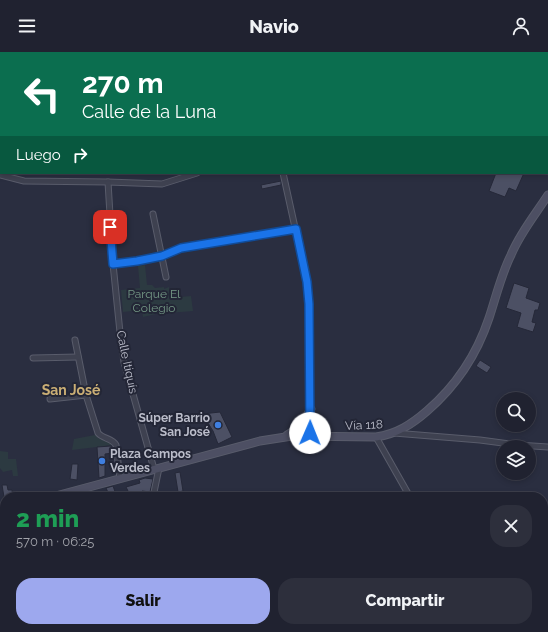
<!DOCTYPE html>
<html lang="es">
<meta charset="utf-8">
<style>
body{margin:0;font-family:Raleway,sans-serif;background:#2d2f3c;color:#f1f3f6;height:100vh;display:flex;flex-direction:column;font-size:15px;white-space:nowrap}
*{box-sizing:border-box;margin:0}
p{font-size:13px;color:#a2a4ab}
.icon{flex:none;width:22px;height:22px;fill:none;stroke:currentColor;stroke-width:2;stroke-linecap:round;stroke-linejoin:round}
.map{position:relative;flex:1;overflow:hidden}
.sheet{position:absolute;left:0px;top:440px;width:548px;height:140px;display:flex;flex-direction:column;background:#202230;border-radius:16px 16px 0 0;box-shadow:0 2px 6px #0003,0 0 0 1px #3d3f4c}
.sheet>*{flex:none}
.hud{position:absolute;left:0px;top:0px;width:548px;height:122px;box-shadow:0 2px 6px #0003,0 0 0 1px #3d3f4c;background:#0b6e4f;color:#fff;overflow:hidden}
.controls{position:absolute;left:496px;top:340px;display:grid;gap:8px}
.controls a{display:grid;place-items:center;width:40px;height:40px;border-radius:50%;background:#202230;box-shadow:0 2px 6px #0003,0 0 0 1px #3d3f4c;font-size:20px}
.pin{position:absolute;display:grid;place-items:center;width:34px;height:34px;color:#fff;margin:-17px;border-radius:8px;box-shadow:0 2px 6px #0006}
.me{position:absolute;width:44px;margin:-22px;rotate:1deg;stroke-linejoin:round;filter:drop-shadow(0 0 3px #0008)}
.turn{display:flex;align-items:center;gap:14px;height:84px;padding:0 16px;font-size:18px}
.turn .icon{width:52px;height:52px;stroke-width:2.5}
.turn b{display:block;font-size:28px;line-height:34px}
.then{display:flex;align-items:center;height:38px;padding:0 16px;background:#0003;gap:8px;font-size:15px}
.round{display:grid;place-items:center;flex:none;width:42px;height:42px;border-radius:16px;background:#2d2f3c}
.head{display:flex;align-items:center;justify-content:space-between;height:68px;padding:0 16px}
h1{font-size:24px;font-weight:800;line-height:30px;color:#1e9e55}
.action{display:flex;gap:8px;margin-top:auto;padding:8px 16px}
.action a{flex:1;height:46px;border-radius:16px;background:#9da8ee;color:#111;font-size:16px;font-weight:800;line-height:46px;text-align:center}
.action a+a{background:#2d2f3c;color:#f1f3f6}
header{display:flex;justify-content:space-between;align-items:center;height:52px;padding:0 16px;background:#202230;font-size:18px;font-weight:800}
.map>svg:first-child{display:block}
.green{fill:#2c3a41}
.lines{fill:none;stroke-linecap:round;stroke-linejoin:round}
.stream{stroke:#424967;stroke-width:1.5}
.building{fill:#4c5064;stroke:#252838}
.street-casing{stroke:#595c6b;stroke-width:7}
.secondary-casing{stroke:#595c6b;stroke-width:9}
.street{stroke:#3e4150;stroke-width:5}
.secondary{stroke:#4d4f63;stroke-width:7}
.route-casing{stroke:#114b97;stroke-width:10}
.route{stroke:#1a73e8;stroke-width:7}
.shop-dot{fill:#3f7fe0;stroke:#232636;stroke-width:1.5}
.labels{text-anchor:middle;stroke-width:4;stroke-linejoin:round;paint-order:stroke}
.park-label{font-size:12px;fill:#759986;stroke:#232636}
.street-label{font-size:12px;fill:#bbbdca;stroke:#232636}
.poi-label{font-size:12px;font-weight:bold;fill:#bbbdca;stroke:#232636;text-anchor:end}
.quarter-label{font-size:14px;font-weight:bold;fill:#cbaf75;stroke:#232636}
</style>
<header><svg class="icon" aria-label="menu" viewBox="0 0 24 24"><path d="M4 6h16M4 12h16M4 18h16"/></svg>Navio<svg class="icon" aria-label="person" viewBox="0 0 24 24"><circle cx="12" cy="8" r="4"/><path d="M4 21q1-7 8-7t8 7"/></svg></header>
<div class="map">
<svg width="548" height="580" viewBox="0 0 548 580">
<rect width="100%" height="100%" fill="#2a2e40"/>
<!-- green -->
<g class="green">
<polygon points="145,213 147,233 152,233 155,236 164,235 164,237 169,235 170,246 191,244 193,259 156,262 143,265 142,258 123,260 121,238 140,236 138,214"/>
<path d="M95,383C100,389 108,388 113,393L72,398L74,387Z"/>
<polygon points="0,399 8,400 8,407 16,407 18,424 13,424 12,418 3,420 0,416"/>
</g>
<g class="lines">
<!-- stream -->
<polyline class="stream" points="195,580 195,575"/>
</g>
<!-- building -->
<g class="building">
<polygon points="496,121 524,121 516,139 509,136 505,145 489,139"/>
<polygon points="281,129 281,133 262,137 261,133"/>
<polygon points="514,231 529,236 526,246 540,251 538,258 535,258 532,270 536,271 533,280 517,275 521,261 506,256"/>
<polygon points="480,308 491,315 487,321 476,314"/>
<polygon points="220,360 232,385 218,392 213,379 202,362"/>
<polygon points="111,394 113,401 105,402 105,424 99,426 97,395"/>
<polygon points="179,397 181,405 171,408 168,400"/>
<polygon points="72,412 78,412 77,428 70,427"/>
<polygon points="180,420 183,439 178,440 175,421"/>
<polygon points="145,426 153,427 150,440 142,439 136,445 131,445 126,435 140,431 139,428"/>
<polygon points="2,433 7,433 8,438 12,438 13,444 4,445"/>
<polygon points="113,434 117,445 110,445 106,436"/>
</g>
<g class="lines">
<defs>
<g id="street">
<polyline points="322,1 322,0"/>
<polyline points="547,9 548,8"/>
<polyline points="283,121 307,230 310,271 310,384"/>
<polyline points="0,123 24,129 108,130 162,132 197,121"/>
<polyline points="108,130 113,212 121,290 124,310 154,417"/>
<polyline points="153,162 166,225"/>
<polyline points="113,212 137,209 162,203 181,196 296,177"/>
<path d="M75,288L86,343L98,381C103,387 112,386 116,393L120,427"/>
<polyline points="33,306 78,305"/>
<polyline points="50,347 86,343"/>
<polyline points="394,381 480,388 518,393 548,395"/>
<polyline points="376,385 410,445"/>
<polyline points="153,445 159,416"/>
<polyline points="543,504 548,503"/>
<polyline points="452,575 453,580"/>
<polyline points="72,580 87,575"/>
<polyline points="136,580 137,575"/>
</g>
<g id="secondary">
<polyline points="287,383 300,375 311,357"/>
<path d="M52,445L260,389L292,384L376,385C397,382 412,372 427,359C456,334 477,302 489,266C496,245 501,223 511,203C520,181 535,163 548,143"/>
<polyline points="0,455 5,455"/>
</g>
</defs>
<!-- street casing -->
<use href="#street" class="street-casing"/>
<!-- secondary casing -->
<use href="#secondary" class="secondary-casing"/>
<!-- street -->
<use href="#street" class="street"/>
<!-- secondary -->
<use href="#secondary" class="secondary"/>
</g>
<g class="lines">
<defs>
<polyline id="route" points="110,175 113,212 137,209 162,204 181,196 296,177 307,230 309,252 310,381"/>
</defs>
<!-- route casing -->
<use href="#route" class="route-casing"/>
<!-- route -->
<use href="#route" class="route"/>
</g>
<!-- markers -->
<g class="shop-dot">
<circle cx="218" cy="373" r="4"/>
<circle cx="102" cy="409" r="4"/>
</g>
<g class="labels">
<!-- park labels -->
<g class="park-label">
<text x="154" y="246">Parque El<tspan x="154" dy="14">Colegio</tspan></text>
</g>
<!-- street labels -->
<g class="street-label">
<text transform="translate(127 310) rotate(78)" y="4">Calle Itiquís</text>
<text transform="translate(364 373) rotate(-3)" y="4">Vía 118</text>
</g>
<!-- poi labels -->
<g class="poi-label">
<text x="210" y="370">Súper Barrio<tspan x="210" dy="14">San José</tspan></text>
<text x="110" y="406" text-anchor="start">Plaza Campos<tspan x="110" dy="14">Verdes</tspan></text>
</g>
<!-- quarter labels -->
<g class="quarter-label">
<text x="71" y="343">San José</text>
</g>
</g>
</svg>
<div class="controls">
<a><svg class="icon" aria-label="search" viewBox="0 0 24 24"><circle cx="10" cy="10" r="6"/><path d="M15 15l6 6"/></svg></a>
<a><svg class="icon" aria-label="layers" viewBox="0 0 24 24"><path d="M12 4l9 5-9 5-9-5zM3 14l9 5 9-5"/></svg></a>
</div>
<div class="pin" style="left:110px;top:175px;background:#d93025"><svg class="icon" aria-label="arrive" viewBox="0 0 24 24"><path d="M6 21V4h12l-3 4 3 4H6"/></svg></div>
<svg class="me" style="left:310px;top:381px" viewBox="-20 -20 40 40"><circle r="19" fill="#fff"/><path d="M0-13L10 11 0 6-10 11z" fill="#1a73e8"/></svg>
<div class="hud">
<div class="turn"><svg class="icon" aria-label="left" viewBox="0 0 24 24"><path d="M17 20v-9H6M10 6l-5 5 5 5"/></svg><div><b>270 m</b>Calle de la Luna</div></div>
<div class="then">Luego<svg class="icon" aria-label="right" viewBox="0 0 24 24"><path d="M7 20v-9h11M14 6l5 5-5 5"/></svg></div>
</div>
<section class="sheet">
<div class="head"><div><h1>2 min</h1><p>570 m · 06:25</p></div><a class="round"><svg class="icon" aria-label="close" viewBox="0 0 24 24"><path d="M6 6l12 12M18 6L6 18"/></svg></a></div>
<div class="action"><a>Salir</a><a>Compartir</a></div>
</section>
</div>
